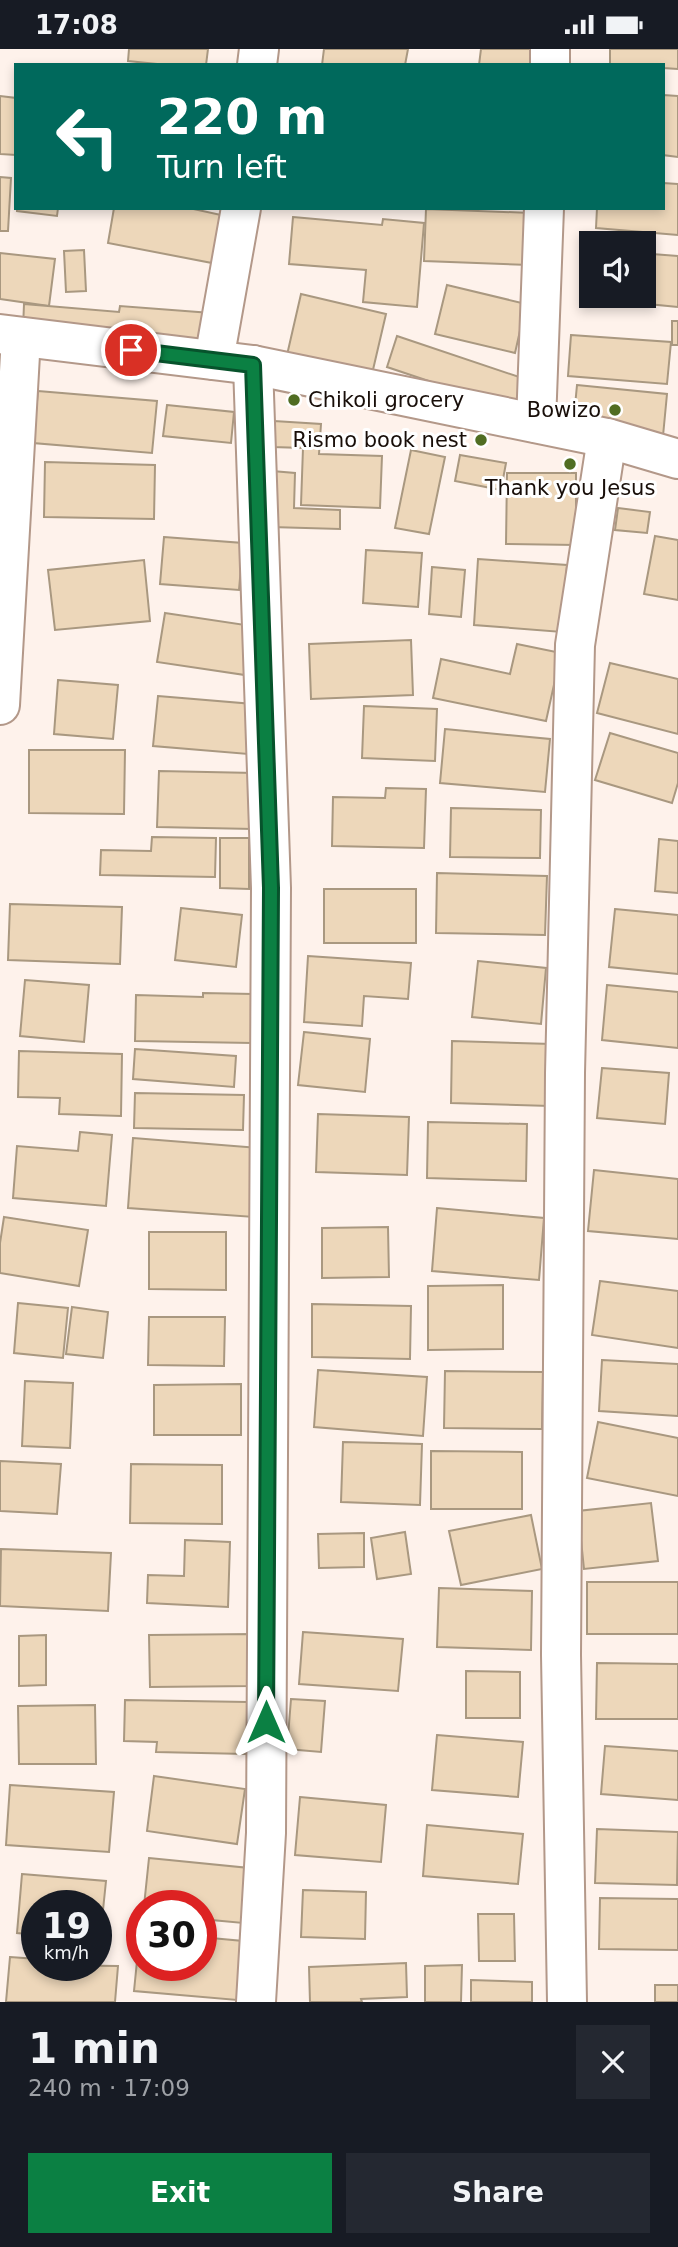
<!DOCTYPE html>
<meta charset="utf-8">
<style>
body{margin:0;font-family:"DejaVu Sans",sans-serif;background:#242831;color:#f1f3f6;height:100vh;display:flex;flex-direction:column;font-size:26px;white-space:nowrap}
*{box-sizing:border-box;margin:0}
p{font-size:23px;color:#9ea1a6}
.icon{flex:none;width:38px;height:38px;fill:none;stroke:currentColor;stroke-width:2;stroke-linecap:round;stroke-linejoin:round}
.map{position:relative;height:1953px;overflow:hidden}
.details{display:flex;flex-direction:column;background:#171b24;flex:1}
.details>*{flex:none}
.guide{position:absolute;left:14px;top:14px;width:651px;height:147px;border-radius:0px;box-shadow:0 4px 10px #0003;background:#00695c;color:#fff;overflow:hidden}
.fabs{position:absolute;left:579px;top:182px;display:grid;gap:14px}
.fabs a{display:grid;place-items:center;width:77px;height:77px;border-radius:0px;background:#171b24;box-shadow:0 4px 10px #0003;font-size:35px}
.speed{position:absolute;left:21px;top:1841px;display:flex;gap:14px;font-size:35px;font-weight:700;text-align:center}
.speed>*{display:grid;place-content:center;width:91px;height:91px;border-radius:50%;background:#171b24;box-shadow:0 4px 10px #0003;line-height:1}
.speed small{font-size:18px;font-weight:400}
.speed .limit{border:10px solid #d22;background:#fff;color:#111}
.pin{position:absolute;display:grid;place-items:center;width:60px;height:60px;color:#fff;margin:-30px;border:4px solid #fff;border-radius:50%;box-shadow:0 2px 7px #0007}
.me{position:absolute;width:77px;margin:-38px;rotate:0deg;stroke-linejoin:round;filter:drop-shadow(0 0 5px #0008)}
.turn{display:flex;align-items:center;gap:24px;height:147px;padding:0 28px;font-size:32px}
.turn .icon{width:91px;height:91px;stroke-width:2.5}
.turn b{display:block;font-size:49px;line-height:60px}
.round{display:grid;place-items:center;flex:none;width:74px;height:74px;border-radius:0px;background:#242831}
.summary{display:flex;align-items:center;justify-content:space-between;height:119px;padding:0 28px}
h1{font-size:42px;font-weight:700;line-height:52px}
.button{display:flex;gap:14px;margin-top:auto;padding:14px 28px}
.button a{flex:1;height:80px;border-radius:0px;background:#0b8043;color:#fff;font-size:28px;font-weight:700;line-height:80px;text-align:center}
.button a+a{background:#242831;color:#f1f3f6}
.status{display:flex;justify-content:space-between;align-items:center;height:49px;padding:0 35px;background:#171b24;direction:ltr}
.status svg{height:19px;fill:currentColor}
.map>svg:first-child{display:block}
.building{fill:#edd7ba;stroke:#a99880;stroke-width:2}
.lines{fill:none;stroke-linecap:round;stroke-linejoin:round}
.minor-casing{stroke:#b39889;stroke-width:42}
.minor{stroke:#fff;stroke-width:38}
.route-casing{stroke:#07532c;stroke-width:18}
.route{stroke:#0b8043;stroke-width:12}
.poi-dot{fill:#506d22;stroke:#fff;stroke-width:2.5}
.labels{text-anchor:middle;stroke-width:6;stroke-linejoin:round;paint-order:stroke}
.poi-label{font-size:21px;fill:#180e09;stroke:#fff;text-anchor:end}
</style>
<div class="status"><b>17:08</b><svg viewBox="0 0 49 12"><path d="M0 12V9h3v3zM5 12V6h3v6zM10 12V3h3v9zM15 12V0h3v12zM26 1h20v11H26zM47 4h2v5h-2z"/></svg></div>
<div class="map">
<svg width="678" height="1953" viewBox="0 0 678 1953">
<rect width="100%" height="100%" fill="#fef2eb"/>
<!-- building -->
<g class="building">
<polygon points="129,0 208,0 206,16 167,16 128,12"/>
<polygon points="324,0 408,0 405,16 322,16"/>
<polygon points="481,0 545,0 543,16 479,16"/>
<polygon points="610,0 678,0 678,20 663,19 663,16 610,16"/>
<polygon points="663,46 678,47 678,108 663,106"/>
<polygon points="0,47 16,49 16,106 0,105"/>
<polygon points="0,128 11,129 8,182 0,182"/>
<polygon points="663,134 678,135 678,186 596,179 597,159 663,159"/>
<polygon points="17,159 58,159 57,167 17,162"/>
<polygon points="114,159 189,159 221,166 212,214 108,194"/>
<polygon points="426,160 531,164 529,216 424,212"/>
<polygon points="293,168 382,176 383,170 424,174 417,258 363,253 366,221 289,215"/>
<polygon points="84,201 86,242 66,243 64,202"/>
<polygon points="0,204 55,210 49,257 0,250"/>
<polygon points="652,205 678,207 678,258 648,255"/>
<polygon points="644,207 648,207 645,252 589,247 592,223 592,247 644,247"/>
<polygon points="447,236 526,255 515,304 435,285"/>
<polygon points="301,245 386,265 372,325 287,306"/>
<polygon points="24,255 119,263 120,257 237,266 235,297 23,280"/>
<rect x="672" y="272" width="6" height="24"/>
<polygon points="571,286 671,293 667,335 568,327"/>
<polygon points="397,287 540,335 530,366 387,318"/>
<polygon points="577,336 667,345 663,387 573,378"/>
<polygon points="38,342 157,352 152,404 33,394"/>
<polygon points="167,356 234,363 231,394 163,387"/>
<polygon points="274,372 321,375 319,405 382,407 380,459 301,456 303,399 273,398"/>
<polygon points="411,401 445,408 429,485 395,479"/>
<polygon points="460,406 506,414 501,441 455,432"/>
<polygon points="45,413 155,416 154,470 44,468"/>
<polygon points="272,422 295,424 294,459 340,461 340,480 271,478"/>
<polygon points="507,424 576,424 576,496 506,495"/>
<polygon points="618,459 650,463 647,484 615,481"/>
<polygon points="655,487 678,491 678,551 644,545"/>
<polygon points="164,488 243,494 239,541 160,535"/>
<polygon points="366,501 422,504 418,558 363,554"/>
<polygon points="478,510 567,516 562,583 474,576"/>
<polygon points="144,511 150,572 55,581 48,521"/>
<polygon points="432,518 465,521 461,568 429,565"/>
<polygon points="165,564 252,577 245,626 157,613"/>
<polygon points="411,591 413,646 311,650 309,595"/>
<polygon points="517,595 561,604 546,672 433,649 441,610 510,625"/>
<polygon points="610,614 678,630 678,685 597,664"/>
<polygon points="58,631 118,636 113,690 54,685"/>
<polygon points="158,647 253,655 248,705 153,697"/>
<polygon points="364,657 437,660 435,712 362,709"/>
<polygon points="445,680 550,690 545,743 440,734"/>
<polygon points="610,684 678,704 678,734 672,754 595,731"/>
<polygon points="29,701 125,701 124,765 29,764"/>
<polygon points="159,722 255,724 253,780 157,778"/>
<polygon points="386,739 426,740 424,799 332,797 333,748 385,749"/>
<polygon points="451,759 541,761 540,809 450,808"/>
<polygon points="152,788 216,789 215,828 100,826 101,801 151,802"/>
<polygon points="220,789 249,789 249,840 220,839"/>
<polygon points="659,790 678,792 678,844 655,842"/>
<polygon points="437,824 547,827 545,886 436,884"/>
<rect x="324" y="840" width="92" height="54"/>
<polygon points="10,855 122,858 120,915 8,911"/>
<polygon points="181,859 242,866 236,918 175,911"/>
<polygon points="615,860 678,866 678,925 609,918"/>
<polygon points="308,907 411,914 408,950 364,947 362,977 304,973"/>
<polygon points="478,912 546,919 541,975 472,968"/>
<polygon points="25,931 89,936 84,993 20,987"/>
<polygon points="607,936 678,943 678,999 602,991"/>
<polygon points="203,944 253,945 252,994 135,992 136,946 203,948"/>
<polygon points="304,983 370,990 365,1043 298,1036"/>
<polygon points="452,992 552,995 550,1057 451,1054"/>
<polygon points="135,1000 236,1007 234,1038 133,1030"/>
<polygon points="19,1002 122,1005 121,1067 59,1065 60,1049 18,1048"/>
<polygon points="602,1019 669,1024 665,1075 597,1069"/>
<polygon points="135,1044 244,1046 243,1081 134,1079"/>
<polygon points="318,1065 409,1068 407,1126 316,1123"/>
<polygon points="428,1073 527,1075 526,1132 427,1129"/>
<polygon points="80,1083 112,1086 106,1157 13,1149 17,1097 78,1102"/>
<polygon points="133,1089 259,1099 254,1168 128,1159"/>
<polygon points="594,1121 678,1130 678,1190 588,1182"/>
<polygon points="437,1159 544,1169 539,1231 432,1222"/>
<polygon points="4,1168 88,1181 79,1237 0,1224 0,1194"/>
<polygon points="388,1178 389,1228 322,1229 322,1179"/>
<polygon points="149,1183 226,1183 226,1241 149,1240"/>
<polygon points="600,1232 678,1242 678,1299 592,1286"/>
<polygon points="503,1236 503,1300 428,1301 428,1237"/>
<polygon points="18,1254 68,1259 63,1309 14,1304"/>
<polygon points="312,1255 411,1257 410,1310 312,1308"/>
<polygon points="72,1258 108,1263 103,1309 66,1305"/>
<polygon points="149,1268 225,1268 224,1317 148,1316"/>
<polygon points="602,1311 678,1315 678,1367 599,1362"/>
<polygon points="318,1321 427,1328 423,1387 314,1378"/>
<polygon points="445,1322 543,1323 542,1380 444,1379"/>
<polygon points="25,1332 73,1334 70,1399 22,1397"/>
<polygon points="241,1335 241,1386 154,1386 154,1336"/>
<polygon points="598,1373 678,1389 678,1447 587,1429"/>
<polygon points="343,1393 422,1395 420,1456 341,1453"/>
<polygon points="431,1402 522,1403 522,1460 431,1460"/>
<polygon points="0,1412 61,1415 57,1465 0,1462"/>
<polygon points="131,1415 222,1416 222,1475 130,1474"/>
<polygon points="651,1454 658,1512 584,1520 578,1462"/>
<polygon points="531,1466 542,1520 461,1536 449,1482"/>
<polygon points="405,1483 411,1525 377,1530 371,1489"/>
<polygon points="364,1484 364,1518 319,1519 318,1485"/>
<polygon points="185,1491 230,1493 228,1558 147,1554 148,1526 184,1527"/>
<polygon points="1,1500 111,1504 108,1562 0,1557"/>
<rect x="587" y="1533" width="91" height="52"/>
<polygon points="439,1539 532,1542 531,1601 437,1598"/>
<polygon points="303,1583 403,1590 398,1642 299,1635"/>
<polygon points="253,1585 253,1637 150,1638 149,1586"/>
<polygon points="46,1586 46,1636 19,1637 19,1587"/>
<polygon points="597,1614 678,1615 678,1670 596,1670"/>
<polygon points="466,1622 520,1623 520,1669 466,1669"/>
<polygon points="291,1650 325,1652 321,1703 287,1700"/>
<polygon points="125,1651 248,1653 246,1705 156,1703 157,1693 124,1692"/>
<polygon points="95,1656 96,1715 19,1715 18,1657"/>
<polygon points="437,1686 523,1693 518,1748 432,1741"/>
<polygon points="605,1697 678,1702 678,1751 601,1745"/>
<polygon points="154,1727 245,1740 237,1795 147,1782"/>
<polygon points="10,1736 114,1743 109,1803 6,1796"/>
<polygon points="300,1748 386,1756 381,1813 295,1806"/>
<polygon points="427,1776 523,1785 518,1835 423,1827"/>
<polygon points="597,1780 678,1783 677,1836 595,1834"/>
<polygon points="149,1809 249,1819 243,1874 201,1870 201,1857 144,1857"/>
<polygon points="22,1825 106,1832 100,1890 96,1890 96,1857 37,1857 37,1886 17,1884"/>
<polygon points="303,1841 366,1843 365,1890 301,1888"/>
<polygon points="600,1849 678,1850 678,1901 599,1900"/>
<polygon points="478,1865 514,1865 515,1912 479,1912"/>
<polygon points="140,1882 142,1916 201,1916 201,1888 243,1892 237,1951 134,1942"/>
<polygon points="10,1908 37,1910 37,1916 118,1917 115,1953 6,1953"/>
<polygon points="406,1914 407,1948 361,1950 362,1953 310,1953 309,1918"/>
<polygon points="462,1916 461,1953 425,1953 425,1917"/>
<polygon points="471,1931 532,1933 532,1953 471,1953"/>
<rect x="655" y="1936" width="23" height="17"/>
</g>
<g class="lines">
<defs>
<g id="minor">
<polyline points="257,16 259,0"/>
<polyline points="550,16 550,0"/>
<polyline points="0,285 253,316 607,389 678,410"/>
<polyline points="214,311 241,159"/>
<polyline points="253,316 271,839 266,1784 256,1953"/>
<polyline points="536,374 544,159"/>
<polyline points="0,656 21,288"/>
<polyline points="567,1953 561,1606 565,1024 575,596 607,389"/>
</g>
</defs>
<!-- minor casing -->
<use href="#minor" class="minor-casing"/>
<!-- minor -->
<use href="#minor" class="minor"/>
</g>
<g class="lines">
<defs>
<polyline id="route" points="131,301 253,316 271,839 266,1673"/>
</defs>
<!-- route casing -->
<use href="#route" class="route-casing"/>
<!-- route -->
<use href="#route" class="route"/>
</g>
<!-- markers -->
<g class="poi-dot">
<circle cx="294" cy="351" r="7"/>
<circle cx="615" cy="361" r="7"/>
<circle cx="481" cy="391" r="7"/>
<circle cx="570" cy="415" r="7"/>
</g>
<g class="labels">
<!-- poi labels -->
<g class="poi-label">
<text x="308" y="358" text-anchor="start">Chikoli grocery</text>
<text x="601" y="368">Bowizo</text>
<text x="467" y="398">Rismo book nest</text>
<text x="570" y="446" text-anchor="middle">Thank you Jesus</text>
</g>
</g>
</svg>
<div class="fabs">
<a><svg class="icon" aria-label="sound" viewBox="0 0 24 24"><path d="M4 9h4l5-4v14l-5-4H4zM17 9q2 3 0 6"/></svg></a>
</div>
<div class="speed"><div>19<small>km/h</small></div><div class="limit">30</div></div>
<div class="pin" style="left:131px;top:301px;background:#d93025"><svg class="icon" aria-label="arrive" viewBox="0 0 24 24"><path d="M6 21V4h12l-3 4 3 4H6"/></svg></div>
<svg class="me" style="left:266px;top:1673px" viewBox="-20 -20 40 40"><path d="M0-17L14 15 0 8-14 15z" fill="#0b8043" stroke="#fff" stroke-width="4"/></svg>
<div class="guide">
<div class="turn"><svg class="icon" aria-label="left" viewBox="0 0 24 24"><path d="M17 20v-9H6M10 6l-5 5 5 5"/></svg><div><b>220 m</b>Turn left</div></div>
</div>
</div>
<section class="details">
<div class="summary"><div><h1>1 min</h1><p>240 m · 17:09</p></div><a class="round"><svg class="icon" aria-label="close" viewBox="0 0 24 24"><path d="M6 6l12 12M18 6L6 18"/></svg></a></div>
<div class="button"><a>Exit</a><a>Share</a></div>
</section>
